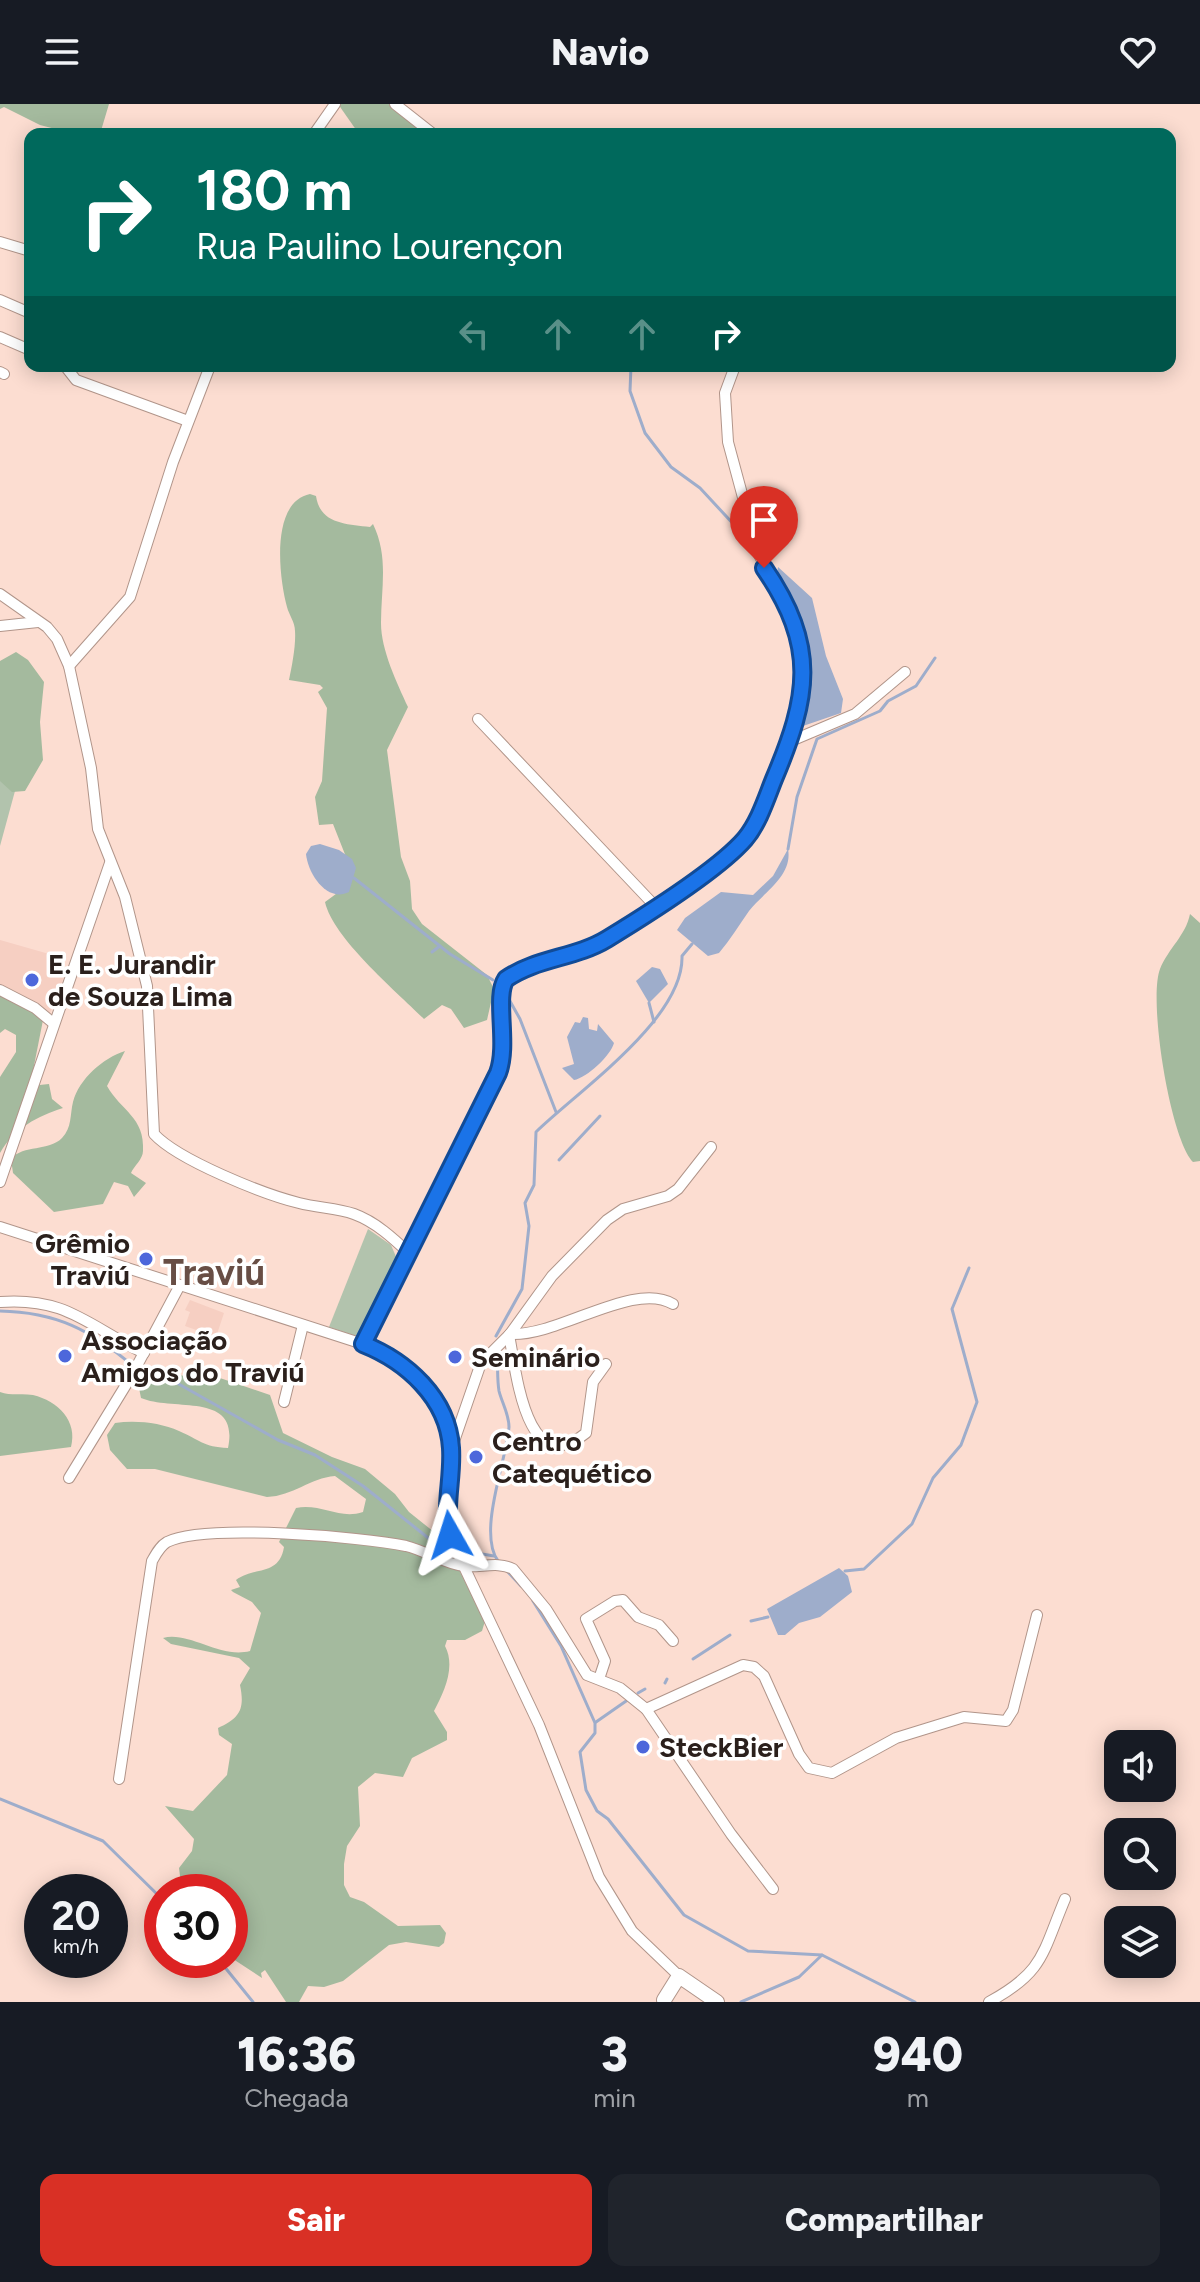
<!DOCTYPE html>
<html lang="pt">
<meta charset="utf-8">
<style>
body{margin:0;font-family:Figtree,sans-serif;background:#20242c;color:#f1f3f6;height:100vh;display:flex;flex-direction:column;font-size:30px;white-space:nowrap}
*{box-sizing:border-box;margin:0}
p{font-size:26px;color:#9ea1a6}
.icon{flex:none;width:44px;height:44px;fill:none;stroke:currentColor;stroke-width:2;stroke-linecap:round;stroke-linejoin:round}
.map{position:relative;height:1898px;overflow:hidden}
.drawer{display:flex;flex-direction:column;background:#171b24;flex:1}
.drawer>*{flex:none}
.banner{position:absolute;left:24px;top:24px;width:1152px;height:244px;border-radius:16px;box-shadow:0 4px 20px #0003;background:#00695c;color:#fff;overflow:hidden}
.tools{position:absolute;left:1104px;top:1626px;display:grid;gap:16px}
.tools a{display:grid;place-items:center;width:72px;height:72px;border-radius:16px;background:#171b24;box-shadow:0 4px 20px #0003;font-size:40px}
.speed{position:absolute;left:24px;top:1770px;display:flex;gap:16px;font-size:40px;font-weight:700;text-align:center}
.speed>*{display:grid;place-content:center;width:104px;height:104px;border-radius:50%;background:#171b24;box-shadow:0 4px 20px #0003;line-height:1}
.speed small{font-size:20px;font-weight:400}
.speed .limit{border:12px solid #d22;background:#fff;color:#111}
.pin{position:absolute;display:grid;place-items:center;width:68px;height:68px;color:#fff;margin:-82px -34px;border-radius:50% 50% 50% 0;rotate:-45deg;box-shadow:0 0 8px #0007}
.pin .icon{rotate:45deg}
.me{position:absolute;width:88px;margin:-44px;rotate:354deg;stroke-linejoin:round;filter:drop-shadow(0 0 6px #0008)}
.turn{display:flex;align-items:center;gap:28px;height:168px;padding:0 40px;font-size:36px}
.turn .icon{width:104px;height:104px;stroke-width:2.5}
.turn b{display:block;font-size:56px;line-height:68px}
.lanes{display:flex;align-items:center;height:76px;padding:0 40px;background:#0003;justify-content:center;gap:40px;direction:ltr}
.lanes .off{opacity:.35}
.eta{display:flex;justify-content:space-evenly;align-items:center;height:136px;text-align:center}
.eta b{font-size:48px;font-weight:800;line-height:56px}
.button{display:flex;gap:16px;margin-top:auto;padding:16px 40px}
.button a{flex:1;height:92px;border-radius:16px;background:#d93025;color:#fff;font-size:32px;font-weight:800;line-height:92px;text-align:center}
.button a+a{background:#20242c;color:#f1f3f6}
header{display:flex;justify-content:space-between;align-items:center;height:104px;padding:0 40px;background:#171b24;font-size:36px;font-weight:800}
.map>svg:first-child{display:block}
.built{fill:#f6cfc2}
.green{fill:#b2c3ad}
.forest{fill:#a4ba9e}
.water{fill:#9eadcb}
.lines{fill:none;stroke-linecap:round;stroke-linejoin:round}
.stream{stroke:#9eadcb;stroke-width:3}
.minor-casing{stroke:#b1958a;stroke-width:12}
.secondary-casing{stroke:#b1958a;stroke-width:16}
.minor{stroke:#fff;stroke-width:10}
.secondary{stroke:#fff;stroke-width:14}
.route-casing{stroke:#114b97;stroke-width:20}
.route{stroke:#1a73e8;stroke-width:14}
.poi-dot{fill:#4d67db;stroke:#fff;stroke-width:3}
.labels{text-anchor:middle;stroke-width:7;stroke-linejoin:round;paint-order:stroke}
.poi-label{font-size:28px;font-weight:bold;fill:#2b201c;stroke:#fff;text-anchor:start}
.district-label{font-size:36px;font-weight:bold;fill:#684e45;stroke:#fff}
</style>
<header><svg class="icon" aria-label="menu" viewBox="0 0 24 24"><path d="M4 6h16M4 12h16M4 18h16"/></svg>Navio<svg class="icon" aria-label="heart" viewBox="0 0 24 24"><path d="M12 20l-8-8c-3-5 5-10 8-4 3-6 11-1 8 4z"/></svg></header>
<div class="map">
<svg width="1200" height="1898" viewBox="0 0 1200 1898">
<rect width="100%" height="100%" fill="#fcddd1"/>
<!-- built -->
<g class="built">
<polygon points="0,836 63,854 66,868 50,909 0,884"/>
<polygon points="190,1196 224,1209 216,1233 185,1222 190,1208 185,1206"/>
</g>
<!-- green -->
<g class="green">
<polygon points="0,659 21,665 0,742"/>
<polygon points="368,1125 391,1141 400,1162 359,1233 329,1223"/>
</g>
<!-- forest -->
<g class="forest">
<polygon points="0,0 109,0 100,30 71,29 40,21 4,3 0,5"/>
<polygon points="338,0 394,0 430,30 359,30"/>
<path d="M310,390L316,392C320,420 346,420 370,423L373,420C389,453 381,484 381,519C381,546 397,579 408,603L387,646L401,753L410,777L412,805L422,820L487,871L494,885L487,916L464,924L451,905L442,901L424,915C396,887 333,834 325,798L340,787L350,763L333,720L319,721L315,693L322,677L327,604L318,588L323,584L320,581L289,576C292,562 296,541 295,527C295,518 289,511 287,503C279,474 270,398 310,390Z"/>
<polygon points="16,548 28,556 44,578 40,618 43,656 25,687 12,688 0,677 0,557"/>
<path d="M1190,810L1200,819V1057L1193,1058C1170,1034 1148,896 1160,865C1168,845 1186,831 1190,810Z"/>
<path d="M0,884L43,916L30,982L49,980L52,995L63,1004C38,1012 14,1024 0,1049V973L16,948V931L5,925L0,929Z"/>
<path d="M125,947L107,982C121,1007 145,1013 143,1047C143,1055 134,1062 131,1069L146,1079L134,1093L128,1082L114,1078L103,1100L54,1108L13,1069L11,1055C24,1040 48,1048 62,1034C72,1024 70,1010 73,998C79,975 103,954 125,947Z"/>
<path d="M169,1271L217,1273L270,1291L283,1329L332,1353L365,1365L395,1390L409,1408L444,1436L485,1517L482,1527L465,1536H447L445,1542C456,1563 444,1588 434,1607L447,1628V1636L412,1654L403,1673L375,1669L358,1683L360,1722L347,1742L344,1760V1781L350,1793L364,1798L398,1822L440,1821L446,1829L444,1839L439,1843L406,1838L389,1841L343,1877L324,1883L308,1882L299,1898H286L265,1866L261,1869L262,1874L230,1853V1788H182L179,1764L192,1747L194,1735L165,1702L193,1707L227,1671L232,1640L219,1631L218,1624C240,1614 245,1605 240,1581L250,1564L239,1554L171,1540L163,1534C189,1527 220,1555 250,1547L261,1509L252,1498L233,1488L231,1486L240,1483L236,1476C254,1462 279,1473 284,1443L279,1438L296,1404C321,1399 339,1416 363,1408L366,1395L335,1372C310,1374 293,1392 267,1393L155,1365H127L110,1346L107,1331L115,1319C137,1316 161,1319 179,1327C200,1336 203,1343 228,1344C240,1287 174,1308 141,1294L138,1279Z"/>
<path d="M0,1288C11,1292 22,1289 33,1291C58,1297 78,1317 71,1343L0,1352Z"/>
</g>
<!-- water -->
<g class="water">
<polygon points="778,463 812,494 826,552 843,595 841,609 803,622 808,567 797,509 776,475"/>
<path d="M320,740L339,746L352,755L356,764L349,788C327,799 308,770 306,750L311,742Z"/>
<path d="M788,745C793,772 764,788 749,807C739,821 730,836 719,849L708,852L677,826L685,814L721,788L753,791L773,772Z"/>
<polygon points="652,863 660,865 668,880 649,899 636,877"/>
<path d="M583,913L588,914L589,925L597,927L598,920L614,939C611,951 587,974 574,976L562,964L574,960L567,933L575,918L580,919Z"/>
<polygon points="839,1464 848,1472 852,1488 820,1513 799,1519 785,1531 778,1531 767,1505"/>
</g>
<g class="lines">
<!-- stream -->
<g class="stream">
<polyline points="631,262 630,287 645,329 671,363 700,384 750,438"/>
<polyline points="788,745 797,693 817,635 880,607 888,597 916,582 935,554"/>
<polyline points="354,774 450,850 493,876"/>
<polyline points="432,848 440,842"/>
<polyline points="506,890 520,915 556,1008"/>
<polyline points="649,899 654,918"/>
<polyline points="559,1056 600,1012"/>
<path d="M0,1207C56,1208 91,1226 133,1262"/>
<path d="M496,1232L522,1185L529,1122L525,1099L534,1081L536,1028C578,987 684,915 682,852L692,840"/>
<path d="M497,1250C498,1262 497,1275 499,1287C502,1299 509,1310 509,1323C507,1355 477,1428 498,1457"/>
<polyline points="139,1265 168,1274 278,1336 315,1351 363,1382 432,1437 443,1440"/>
<polyline points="464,1447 494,1452"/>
<polyline points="507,1467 521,1482"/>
<polyline points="845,1467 864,1465 912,1420 933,1374 961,1341 977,1298 952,1205 969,1164"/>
<polyline points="533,1497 561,1542 595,1619 595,1629 580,1648 586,1686 597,1707 608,1715 684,1811 748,1847 822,1851 915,1898"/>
<polyline points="751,1517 768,1513"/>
<polyline points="693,1555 730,1531"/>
<polyline points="665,1579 667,1575"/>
<polyline points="638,1589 645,1585"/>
<polyline points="596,1618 629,1595"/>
<polyline points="0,1695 103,1737 162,1795"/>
<polyline points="219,1856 253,1898"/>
<polyline points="741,1898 799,1873 822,1851"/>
</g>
<defs>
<g id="minor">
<polyline points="395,0 433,30"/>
<polyline points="314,30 335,0"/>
<polyline points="0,138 30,147"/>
<polyline points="0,196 30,209"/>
<polyline points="0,233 30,246"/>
<polyline points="65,262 76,276 188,317"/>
<polyline points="0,268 4,270"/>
<path d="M0,490L47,523L57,535L69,562L91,664L98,725L125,793L147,882L154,1030C178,1056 263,1090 299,1099C318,1104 337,1104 354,1110C376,1118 394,1135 410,1150"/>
<polyline points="0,522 38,518"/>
<polyline points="69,562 130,493 173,358 210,262"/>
<polyline points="478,615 655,802"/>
<polyline points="791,637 855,610 905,568"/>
<polyline points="0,886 35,904 53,919"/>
<polyline points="0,1078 110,759"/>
<polyline points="0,1123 363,1240 407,1263 428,1286 442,1313 452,1345 447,1417 458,1450 539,1621 599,1773 632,1827 679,1872"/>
<path d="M0,1198C67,1193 88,1222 144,1249"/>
<path d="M510,1230C558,1233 634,1176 673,1200"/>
<path d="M509,1231C516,1264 525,1379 586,1329L593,1278L606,1260"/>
<polyline points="363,1240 498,969 504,947 502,880 525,865 606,835 725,753 754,724 791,637 801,603 799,536 787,501 758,449 728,338 725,289 735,262"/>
<polyline points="284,1298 303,1221"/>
<polyline points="452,1343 481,1259 510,1230 552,1172 607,1116 623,1105 668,1092 678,1085 711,1043"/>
<polyline points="69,1374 132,1271 180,1181"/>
<polyline points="599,1575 605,1557 586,1515 615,1497 623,1496 638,1513 659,1521 673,1537"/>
<polyline points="646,1605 743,1561 754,1563 764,1572 799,1650 809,1664 832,1669 896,1634 964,1613 1006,1617 1013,1606 1037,1511"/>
<path d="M119,1675L152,1457C156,1450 160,1442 167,1438C205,1419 362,1433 406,1442C426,1447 445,1460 464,1462C480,1464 498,1457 513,1465L546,1505L587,1571L620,1584L646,1605L731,1730L773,1785"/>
<path d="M989,1898C1044,1868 1042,1850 1065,1795"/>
</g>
<polyline id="secondary" points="664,1896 679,1872 717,1898"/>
</defs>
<!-- minor casing -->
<use href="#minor" class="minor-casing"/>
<!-- secondary casing -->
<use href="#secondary" class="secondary-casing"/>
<!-- minor -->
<use href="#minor" class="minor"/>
<!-- secondary -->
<use href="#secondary" class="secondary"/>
</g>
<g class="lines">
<defs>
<path id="route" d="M450,1431C444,1400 453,1374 451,1344C448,1294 406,1257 363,1240L498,969C509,940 494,893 506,875C536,854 576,854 607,835C643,813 719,765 745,735C759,718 766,695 774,675C809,592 818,543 764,464"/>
</defs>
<!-- route casing -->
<use href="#route" class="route-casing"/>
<!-- route -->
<use href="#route" class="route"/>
</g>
<!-- markers -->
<g class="poi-dot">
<circle cx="32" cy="876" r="8"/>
<circle cx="146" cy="1155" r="8"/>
<circle cx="65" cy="1252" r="8"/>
<circle cx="455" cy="1253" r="8"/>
<circle cx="476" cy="1353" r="8"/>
<circle cx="643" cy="1643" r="8"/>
</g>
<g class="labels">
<!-- poi labels -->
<g class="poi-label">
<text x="48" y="870">E. E. Jurandir<tspan x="48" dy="32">de Souza Lima</tspan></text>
<text x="130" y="1149" text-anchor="end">Grêmio<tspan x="130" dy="32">Traviú</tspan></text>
<text x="81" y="1246">Associação<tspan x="81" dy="32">Amigos do Traviú</tspan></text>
<text x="471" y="1263">Seminário</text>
<text x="492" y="1347">Centro<tspan x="492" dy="32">Catequético</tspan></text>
<text x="659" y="1653">SteckBier</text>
</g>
<!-- district labels -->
<g class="district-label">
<text x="214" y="1181">Traviú</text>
</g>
</g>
</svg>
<div class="tools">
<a><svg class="icon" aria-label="sound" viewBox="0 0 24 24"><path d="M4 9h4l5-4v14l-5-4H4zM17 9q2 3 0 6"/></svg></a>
<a><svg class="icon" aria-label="search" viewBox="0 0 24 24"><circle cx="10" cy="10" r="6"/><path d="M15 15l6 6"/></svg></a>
<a><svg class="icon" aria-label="layers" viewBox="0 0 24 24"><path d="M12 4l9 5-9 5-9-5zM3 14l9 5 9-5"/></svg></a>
</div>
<div class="speed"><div>20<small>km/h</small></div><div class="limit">30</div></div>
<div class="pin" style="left:764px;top:464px;background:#d93025"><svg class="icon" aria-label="arrive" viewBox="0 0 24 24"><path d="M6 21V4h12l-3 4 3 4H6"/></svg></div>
<svg class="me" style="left:450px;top:1431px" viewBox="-20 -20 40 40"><path d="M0-17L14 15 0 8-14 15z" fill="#1a73e8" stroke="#fff" stroke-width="4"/></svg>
<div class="banner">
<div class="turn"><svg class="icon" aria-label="right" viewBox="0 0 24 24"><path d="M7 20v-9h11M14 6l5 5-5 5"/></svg><div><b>180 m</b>Rua Paulino Lourençon</div></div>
<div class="lanes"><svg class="icon off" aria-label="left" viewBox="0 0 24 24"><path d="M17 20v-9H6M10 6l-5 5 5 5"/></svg><svg class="icon off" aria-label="ahead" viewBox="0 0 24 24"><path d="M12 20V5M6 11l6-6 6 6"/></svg><svg class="icon off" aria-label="ahead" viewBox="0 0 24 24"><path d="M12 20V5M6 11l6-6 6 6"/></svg><svg class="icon" aria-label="right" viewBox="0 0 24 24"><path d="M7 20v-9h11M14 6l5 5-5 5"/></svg></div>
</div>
</div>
<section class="drawer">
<div class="eta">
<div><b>16:36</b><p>Chegada</p></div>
<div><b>3</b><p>min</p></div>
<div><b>940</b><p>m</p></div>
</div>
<div class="button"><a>Sair</a><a>Compartilhar</a></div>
</section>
